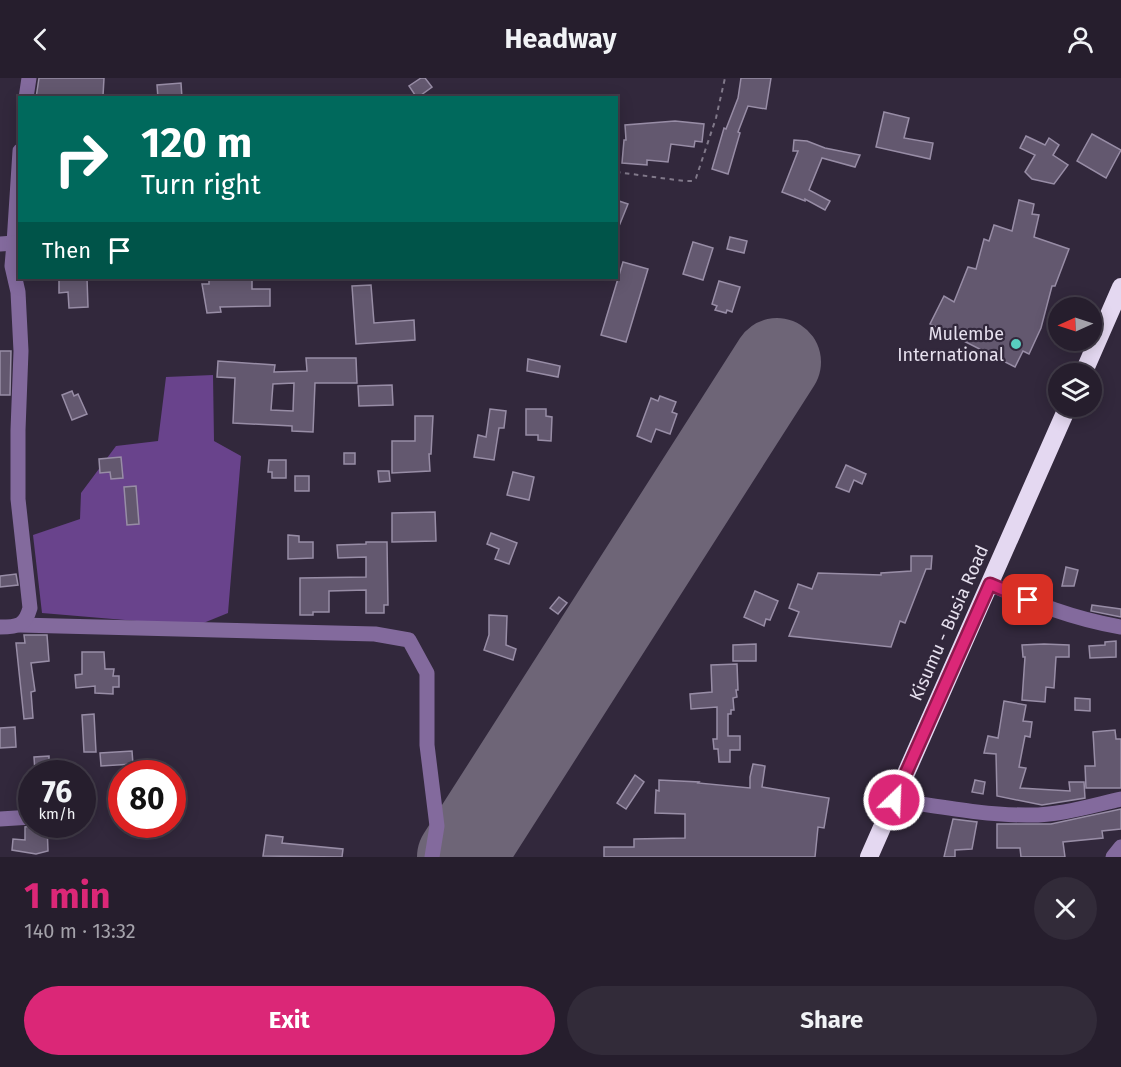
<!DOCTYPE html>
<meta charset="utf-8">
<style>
body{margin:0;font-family:"Fira Sans",sans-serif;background:#322b39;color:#f1f3f6;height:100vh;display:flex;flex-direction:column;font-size:22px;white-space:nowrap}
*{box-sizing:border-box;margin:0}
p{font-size:20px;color:#a4a2aa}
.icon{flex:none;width:33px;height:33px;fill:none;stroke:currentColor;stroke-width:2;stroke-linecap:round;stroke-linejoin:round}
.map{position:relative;height:779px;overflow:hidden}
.panel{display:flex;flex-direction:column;background:#261e2d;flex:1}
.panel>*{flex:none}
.guide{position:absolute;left:18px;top:18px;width:600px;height:183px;border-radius:0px;box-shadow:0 3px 15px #0003,0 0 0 2px #423c49;background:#00695c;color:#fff;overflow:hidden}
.needle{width:39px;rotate:267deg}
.buttons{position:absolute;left:1048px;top:219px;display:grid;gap:12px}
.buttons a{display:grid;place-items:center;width:54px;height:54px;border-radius:50%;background:#261e2d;box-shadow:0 3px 15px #0003,0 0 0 2px #423c49;font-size:30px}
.speed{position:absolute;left:18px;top:682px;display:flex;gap:12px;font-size:30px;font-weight:700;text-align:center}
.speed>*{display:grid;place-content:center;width:78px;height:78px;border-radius:50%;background:#261e2d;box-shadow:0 3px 15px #0003,0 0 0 2px #423c49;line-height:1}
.speed small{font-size:15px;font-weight:400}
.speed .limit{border:9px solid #d22;background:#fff;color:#111}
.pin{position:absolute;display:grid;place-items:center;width:51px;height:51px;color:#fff;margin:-26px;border-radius:12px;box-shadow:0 3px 9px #0006}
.me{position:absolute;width:66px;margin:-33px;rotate:24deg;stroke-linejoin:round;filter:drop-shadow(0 0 4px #0008)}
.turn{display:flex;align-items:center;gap:21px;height:126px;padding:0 24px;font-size:27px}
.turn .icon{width:78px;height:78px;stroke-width:2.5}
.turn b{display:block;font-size:42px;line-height:51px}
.then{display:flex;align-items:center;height:57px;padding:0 24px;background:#0003;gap:12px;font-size:22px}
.round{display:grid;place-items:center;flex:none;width:63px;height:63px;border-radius:32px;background:#322b39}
.summary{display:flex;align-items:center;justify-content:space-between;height:102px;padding:0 24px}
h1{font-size:36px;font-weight:700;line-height:45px;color:#db2777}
.primary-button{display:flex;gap:12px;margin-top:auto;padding:12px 24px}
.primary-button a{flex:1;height:69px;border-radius:36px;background:#db2777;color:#fff;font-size:24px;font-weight:700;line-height:69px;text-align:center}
.primary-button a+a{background:#322b39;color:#f1f3f6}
header{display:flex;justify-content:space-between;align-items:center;height:78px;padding:0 24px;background:#261e2d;font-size:27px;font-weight:700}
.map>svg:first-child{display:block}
.forest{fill:#69438c}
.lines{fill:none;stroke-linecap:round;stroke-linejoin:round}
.runway{stroke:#6e6577;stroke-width:88}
.building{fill:#63586f;stroke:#988da6;stroke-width:1.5;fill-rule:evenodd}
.path{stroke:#81798a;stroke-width:2;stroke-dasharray:4.5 4.5;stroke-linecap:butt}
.minor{stroke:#836a9d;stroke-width:15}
.highway{stroke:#e4d8f1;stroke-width:18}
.route-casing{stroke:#8e194d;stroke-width:15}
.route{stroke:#db2777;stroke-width:10}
.poi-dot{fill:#58cec0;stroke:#32283c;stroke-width:2}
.labels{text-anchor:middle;stroke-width:4.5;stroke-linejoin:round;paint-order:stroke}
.poi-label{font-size:18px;fill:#e7e1ef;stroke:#32283c;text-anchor:end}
.street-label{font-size:18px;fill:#e7e1ef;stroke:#32283c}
</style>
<header><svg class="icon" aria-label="back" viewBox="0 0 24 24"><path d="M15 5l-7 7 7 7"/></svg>Headway<svg class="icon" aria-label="person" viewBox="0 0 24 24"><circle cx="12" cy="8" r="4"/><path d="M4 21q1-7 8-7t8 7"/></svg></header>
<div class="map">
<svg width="1121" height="779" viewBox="0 0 1121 779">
<rect width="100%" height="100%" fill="#32283c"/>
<!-- forest -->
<polygon class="forest" points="213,297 214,363 241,378 228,535 196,548 42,535 33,457 80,441 81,415 116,368 158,363 166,299"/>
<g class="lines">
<!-- runway -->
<polyline class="runway" points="461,779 777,284"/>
</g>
<!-- building -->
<g class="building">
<polygon points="39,0 104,0 103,18 46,17 46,20 36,20"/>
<polygon points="421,0 425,0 432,9 417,20 409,8"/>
<polygon points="741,0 771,0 766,31 748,28 738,54 740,55 728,96 712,91 724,50 726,51 738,20"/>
<polygon points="181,5 182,20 158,20 157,7"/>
<polygon points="884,34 909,40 904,60 933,65 930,81 876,69"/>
<polygon points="675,43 704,46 702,64 695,63 694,69 671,66 668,84 647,82 647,87 622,85 624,62 626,62 625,47"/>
<polygon points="1092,56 1121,72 1106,100 1077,83"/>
<polygon points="1026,58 1045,67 1049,60 1059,67 1053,77 1068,87 1054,106 1032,101 1025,94 1035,77 1020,70"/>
<polygon points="794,62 807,63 825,70 860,77 855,89 822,80 809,112 830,123 825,132 805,121 805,123 782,114 798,73 793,73"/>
<polygon points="616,122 628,126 617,153 616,153"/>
<polygon points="1019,122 1034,126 1032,136 1039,137 1034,159 1069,171 1055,208 1052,208 1041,250 1029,276 1023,273 1015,289 930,246 944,218 954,224 968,189 976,191 984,161 989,163 994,147 1012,153"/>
<polygon points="730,159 747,163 744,175 727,171"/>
<polygon points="693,164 713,170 703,202 683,196"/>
<polygon points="623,184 648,191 626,264 601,257"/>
<polygon points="59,200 87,200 88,229 69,230 68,214 59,215"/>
<polygon points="227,200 227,202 252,202 252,211 270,211 270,228 220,229 221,234 207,235 202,206 209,206 209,201"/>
<polygon points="719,203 740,209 732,234 727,232 726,235 715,232 717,228 712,226"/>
<polygon points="371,207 374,245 414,242 415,262 356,266 352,208"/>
<polygon points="0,273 11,273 10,317 0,317"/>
<path d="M306,280H356L357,305H315L313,354L292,353V348L233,345L235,300L217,299L218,283L275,287L274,294L307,293ZM294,305L293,333L271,332L273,306Z"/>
<polygon points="528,281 560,288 558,299 527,293"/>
<polygon points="392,307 393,327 359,328 358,308"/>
<polygon points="72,313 74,318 78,316 87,336 72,342 62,317"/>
<polygon points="660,318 676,324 672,334 677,336 670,356 656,351 651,364 637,358 651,320 658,323"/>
<polygon points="490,331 506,333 504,350 499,350 494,382 474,379 478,357 486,359"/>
<polygon points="526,331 546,331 546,338 552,339 551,363 538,362 538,357 526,357"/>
<polygon points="415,338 433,338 431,376 429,376 430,393 392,395 392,363 415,363"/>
<rect x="344" y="375" width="11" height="11"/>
<polygon points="121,379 123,400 111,401 110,394 100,395 99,381"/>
<polygon points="269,382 286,382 286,400 272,400 272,394 268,394"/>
<polygon points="846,387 866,396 862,406 854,402 849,414 836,409"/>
<polygon points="378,393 389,393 390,403 379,404"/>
<polygon points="513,394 534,399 529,422 507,417"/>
<rect x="295" y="398" width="14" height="15"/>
<polygon points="136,408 139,446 127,447 124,409"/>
<polygon points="435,434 436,463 392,464 392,435"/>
<polygon points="491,455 517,465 509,486 495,481 499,471 487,466"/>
<polygon points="288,457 299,458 299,464 313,464 313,480 288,481"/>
<polygon points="366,464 387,464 388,527 384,527 384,535 366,535 366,512 329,513 329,534 313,534 313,537 300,537 300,500 366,499 366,479 338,480 337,467 366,466"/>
<polygon points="911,478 932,478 931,491 926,491 905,545 900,543 891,569 789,558 799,534 789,530 798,506 812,511 818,495 881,497 881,495 911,493"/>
<polygon points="1066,489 1078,492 1074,508 1062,508"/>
<polygon points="16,496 18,507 0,509 0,498"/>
<polygon points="755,513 778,523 770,542 766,541 764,548 744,539"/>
<polygon points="559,519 567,525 558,536 550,530"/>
<polygon points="1092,527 1121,531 1121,539 1091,533"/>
<polygon points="489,537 507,538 506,567 516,571 513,582 484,572 489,557"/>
<polygon points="24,557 47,557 49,583 31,585 35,613 31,614 33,640 24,641 16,565 25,565"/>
<polygon points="1116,563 1116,579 1090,580 1089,568 1105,567 1105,564"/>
<polygon points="756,566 756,583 733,583 733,567"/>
<polygon points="1044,566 1069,567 1069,579 1056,579 1054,610 1046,609 1045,624 1022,622 1025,579 1023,579 1022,567"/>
<polygon points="82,574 104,574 105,591 114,591 113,598 119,598 119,609 113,609 113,616 95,615 95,608 76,610 75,597 82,596"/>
<polygon points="737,586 738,612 736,612 737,619 733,620 734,632 731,632 731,636 728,636 728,658 740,658 740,672 730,672 730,684 719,684 718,671 714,671 713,661 717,661 717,629 691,631 690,616 712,614 711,587"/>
<polygon points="1075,620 1090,621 1090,633 1075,632"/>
<polygon points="1004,623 1026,627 1023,643 1032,644 1030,659 1025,658 1019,689 1026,690 1020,710 1070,713 1069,704 1084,704 1085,720 1042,727 997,718 996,676 984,675 988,658 998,660"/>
<polygon points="94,636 96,674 84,674 82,637"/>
<polygon points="15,649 16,669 0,670 0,650"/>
<polygon points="1115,652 1116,661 1121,661 1121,710 1086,710 1085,688 1095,688 1093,654"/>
<polygon points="132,673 133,686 101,688 100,675"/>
<polygon points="49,678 49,682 61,682 62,693 35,694 34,679"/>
<polygon points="753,686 765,688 762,709 829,720 824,750 818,749 815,779 604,779 604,769 634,769 634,761 685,760 685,736 655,735 656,712 659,713 659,702 699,704 698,705 750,710 750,699"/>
<polygon points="635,697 644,704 626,731 617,725"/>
<polygon points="975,702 985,704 983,716 972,714"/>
<polygon points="1121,731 1121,751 1102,753 1103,760 1063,764 1065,779 1021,779 1020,770 997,770 997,746 1051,746"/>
<polygon points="953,741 977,744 972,771 955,772 955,779 944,779"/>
<polygon points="37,747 47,747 48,773 36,776 12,772 13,761 25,762 25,749"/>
<polygon points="266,757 283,759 282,765 343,771 342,779 263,778"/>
</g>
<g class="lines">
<!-- path -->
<polyline class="path" points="616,94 684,103 692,103 696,100 716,40 725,0"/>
<!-- minor -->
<g class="minor">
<polyline points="26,20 29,0"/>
<polyline points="0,166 14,165 20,73"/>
<path d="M990,506C1034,525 1073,541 1121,549"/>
<polyline points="20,547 375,556 409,562 427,595 427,667 437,748 432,779"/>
<path d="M0,549C18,549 25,548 30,530L18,421V352L21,273L18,214L12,188L14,165"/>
<path d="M894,722C938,728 982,737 1026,737C1058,738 1090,728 1121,721"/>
<polyline points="0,741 32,739"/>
<polyline points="1113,779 1121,769"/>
</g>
<!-- highway -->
<g class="highway">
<polyline points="1083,296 1121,209"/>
<polyline points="869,779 1068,328"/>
</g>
</g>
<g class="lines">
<defs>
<polyline id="route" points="894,722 990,506 1028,522"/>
</defs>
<!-- route casing -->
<use href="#route" class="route-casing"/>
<!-- route -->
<use href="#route" class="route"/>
</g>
<!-- markers -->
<circle class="poi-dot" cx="1016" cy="266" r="6"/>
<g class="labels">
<!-- poi labels -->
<g class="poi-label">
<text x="1004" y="262">Mulembe<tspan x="1004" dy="21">International</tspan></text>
</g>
<!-- street labels -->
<g class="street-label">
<text transform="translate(949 545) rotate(-66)" y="6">Kisumu - Busia Road</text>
</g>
</g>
</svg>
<div class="buttons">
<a><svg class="needle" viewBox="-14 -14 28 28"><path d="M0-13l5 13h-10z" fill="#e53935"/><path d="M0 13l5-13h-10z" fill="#a4a2aa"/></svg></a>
<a><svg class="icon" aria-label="layers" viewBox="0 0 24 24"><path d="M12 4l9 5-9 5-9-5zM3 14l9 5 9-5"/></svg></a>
</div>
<div class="speed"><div>76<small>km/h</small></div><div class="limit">80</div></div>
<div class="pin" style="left:1028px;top:522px;background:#d93025"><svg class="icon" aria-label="arrive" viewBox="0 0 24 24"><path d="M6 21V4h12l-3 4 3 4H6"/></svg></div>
<svg class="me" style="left:894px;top:722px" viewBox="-20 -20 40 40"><circle r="17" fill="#db2777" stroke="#fff" stroke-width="3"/><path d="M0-11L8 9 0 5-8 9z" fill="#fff"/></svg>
<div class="guide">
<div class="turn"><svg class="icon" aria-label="right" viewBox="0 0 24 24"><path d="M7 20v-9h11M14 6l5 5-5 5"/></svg><div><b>120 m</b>Turn right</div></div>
<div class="then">Then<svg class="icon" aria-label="arrive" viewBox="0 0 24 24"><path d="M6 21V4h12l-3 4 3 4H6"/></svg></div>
</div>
</div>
<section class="panel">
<div class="summary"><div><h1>1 min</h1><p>140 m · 13:32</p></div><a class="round"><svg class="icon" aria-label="close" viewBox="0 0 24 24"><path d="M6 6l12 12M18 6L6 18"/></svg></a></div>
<div class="primary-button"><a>Exit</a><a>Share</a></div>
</section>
